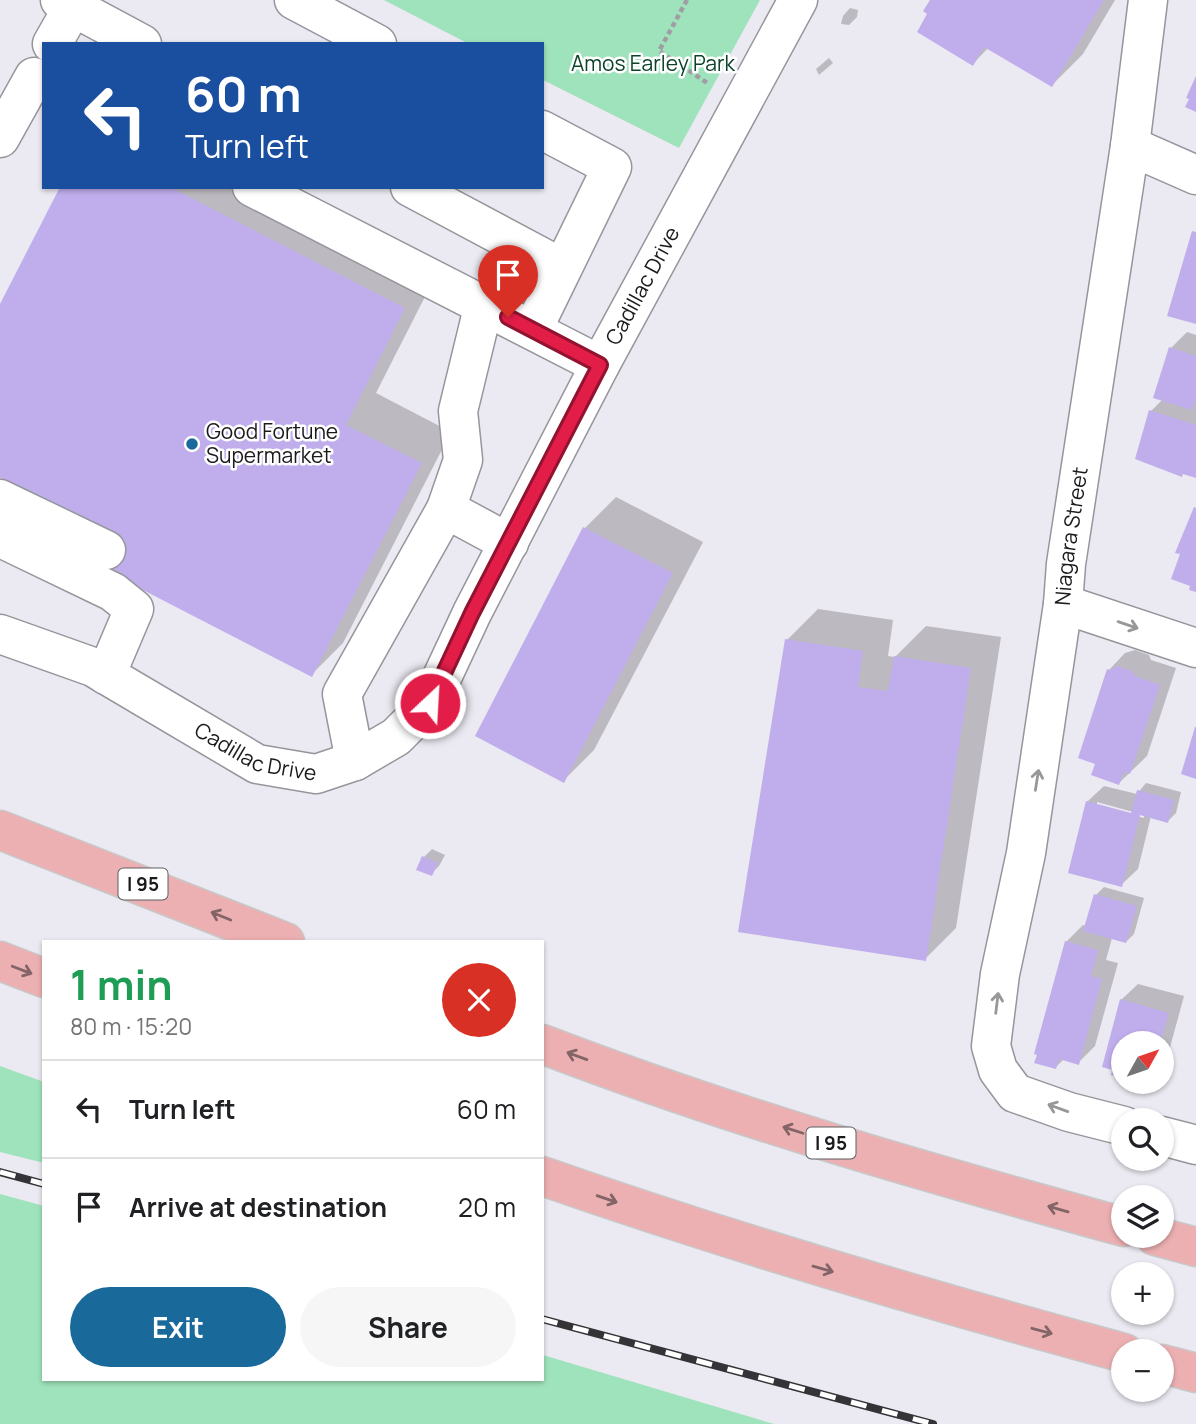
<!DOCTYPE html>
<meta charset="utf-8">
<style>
body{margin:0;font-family:Manrope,sans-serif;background:#f6f6f6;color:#202124;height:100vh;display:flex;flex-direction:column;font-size:26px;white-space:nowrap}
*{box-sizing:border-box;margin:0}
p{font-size:23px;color:#757577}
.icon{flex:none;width:38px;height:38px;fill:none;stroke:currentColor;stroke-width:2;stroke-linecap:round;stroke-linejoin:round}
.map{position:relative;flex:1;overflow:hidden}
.side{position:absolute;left:42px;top:940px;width:502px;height:441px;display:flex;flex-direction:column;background:#fff;border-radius:0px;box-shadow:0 2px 5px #0004}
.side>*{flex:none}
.banner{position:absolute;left:42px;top:42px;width:502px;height:147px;border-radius:0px;box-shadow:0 2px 5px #0004;background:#1a4fa0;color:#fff;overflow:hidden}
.needle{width:46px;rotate:50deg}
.fabs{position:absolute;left:1111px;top:1031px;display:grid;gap:14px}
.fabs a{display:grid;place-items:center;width:63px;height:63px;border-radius:50%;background:#fff;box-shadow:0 2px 5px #0004;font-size:35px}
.pin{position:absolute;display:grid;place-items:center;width:60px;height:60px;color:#fff;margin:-72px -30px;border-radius:50% 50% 50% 0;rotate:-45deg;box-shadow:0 0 7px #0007}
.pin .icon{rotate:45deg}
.me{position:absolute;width:77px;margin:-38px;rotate:25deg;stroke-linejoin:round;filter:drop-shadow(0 0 5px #0008)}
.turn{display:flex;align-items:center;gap:24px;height:147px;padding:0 28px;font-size:32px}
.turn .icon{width:91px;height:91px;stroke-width:2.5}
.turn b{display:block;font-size:49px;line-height:60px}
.round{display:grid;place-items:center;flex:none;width:74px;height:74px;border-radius:37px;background:#f6f6f6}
.headline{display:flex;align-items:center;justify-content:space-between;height:119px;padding:0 28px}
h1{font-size:42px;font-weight:700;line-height:52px;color:#1e9e55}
.action{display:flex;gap:14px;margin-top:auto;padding:14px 28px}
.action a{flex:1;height:80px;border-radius:42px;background:#1a699b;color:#fff;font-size:28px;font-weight:700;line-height:80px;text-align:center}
.action a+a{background:#f6f6f6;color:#202124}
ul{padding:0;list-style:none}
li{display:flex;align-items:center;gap:21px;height:98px;padding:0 28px;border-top:2px solid #e0e0e0}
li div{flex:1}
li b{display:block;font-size:26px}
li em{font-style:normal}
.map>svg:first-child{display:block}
.green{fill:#9fe3bc}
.shadow{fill:#0003;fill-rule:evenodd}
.building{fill:#c0aeec}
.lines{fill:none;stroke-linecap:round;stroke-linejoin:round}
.minor-casing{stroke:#97959c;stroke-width:41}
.highway-casing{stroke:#c8c8c9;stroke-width:41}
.path{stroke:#a09ea4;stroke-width:4.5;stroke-dasharray:5 3.5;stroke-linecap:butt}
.minor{stroke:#fff;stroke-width:38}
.highway{stroke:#ecb0b2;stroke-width:38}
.rail-casing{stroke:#343337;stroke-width:8}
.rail{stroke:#fff;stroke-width:5;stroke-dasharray:16;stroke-linecap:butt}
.oneway{stroke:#989899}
.oneway2{stroke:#836467}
.route-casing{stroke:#92132f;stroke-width:18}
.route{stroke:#e11d48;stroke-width:12}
.poi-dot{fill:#1a699b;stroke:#fff;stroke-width:2.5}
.labels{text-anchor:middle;stroke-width:5;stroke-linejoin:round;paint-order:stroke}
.shield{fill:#fff;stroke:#5f5e60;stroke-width:2}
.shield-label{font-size:19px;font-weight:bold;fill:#1a191c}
.park-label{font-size:21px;fill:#0d432a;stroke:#fff}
.street-label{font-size:21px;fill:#1a191c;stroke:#fff}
.poi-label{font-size:21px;fill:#1a191c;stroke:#fff;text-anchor:start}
</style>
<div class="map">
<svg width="1196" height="1424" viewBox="0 0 1196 1424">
<rect width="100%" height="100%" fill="#ebe9f1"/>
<!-- green -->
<g class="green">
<polygon points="384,0 760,0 679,148 543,80 542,44 469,44"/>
<polygon points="0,1066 44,1082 44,1163 0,1152"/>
<polygon points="0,1194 44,1206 44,1379 542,1379 543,1355 774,1424 0,1424"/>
</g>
<!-- shadow -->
<g class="shadow">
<polygon points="932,0 1115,0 1083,54 1052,85 988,48 973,64 929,13"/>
<polygon points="850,8 858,10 857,17 849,25 841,24 843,16"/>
<polygon points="829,58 833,63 819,75 816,69"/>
<polygon points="61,187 260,187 435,277 376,393 451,432 343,643 312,674 126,541 0,476 0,308"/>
<polygon points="1187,332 1196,335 1196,477 1151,411 1163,399 1171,348"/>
<polygon points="616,497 703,542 594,750 563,781 477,735 585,528"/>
<polygon points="818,609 893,620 888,656 895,657 926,626 1001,637 956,928 925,959 787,640"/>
<polygon points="1135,650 1149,655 1151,660 1176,668 1147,756 1119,783 1097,762 1109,670 1125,653"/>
<path d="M1146,783L1181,792L1176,813L1168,821L1151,816L1138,869L1121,885L1087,802L1104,786L1137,794ZM1097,802L1144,815V818L1097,806Z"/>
<polygon points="432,849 445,855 439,866 431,874 418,869 424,857"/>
<polygon points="1104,887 1144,898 1134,934 1126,942 1112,938 1106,960 1118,963 1095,1046 1078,1063 1064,1059 1056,1067 1066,942 1083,925 1086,926 1096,895"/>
<polygon points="1138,984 1184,996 1166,1062 1162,1066 1162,1043 1124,1043 1121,1000"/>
</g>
<!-- building -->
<g class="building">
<polygon points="930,0 1104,0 1052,87 984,47 973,66 917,32 927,14 923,11"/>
<polygon points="1196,76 1196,112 1185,107 1189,99 1186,98"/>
<polygon points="60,187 170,187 405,308 346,425 422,463 312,677 108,572 124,542 0,478 0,304"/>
<polygon points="1192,231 1196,232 1196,324 1167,316"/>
<polygon points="1169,347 1196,356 1196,399 1192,410 1153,398"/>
<polygon points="1149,410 1196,425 1196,478 1183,474 1182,477 1135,459"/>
<polygon points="1194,507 1196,508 1196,592 1189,590 1190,586 1171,579 1180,554 1175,553"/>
<polygon points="583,527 673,573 564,783 475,736"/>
<polygon points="785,639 863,651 858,687 888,691 894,656 971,668 926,961 738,932"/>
<polygon points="1117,666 1132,671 1135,676 1160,685 1130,774 1124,772 1119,785 1091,775 1095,764 1078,758 1107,669 1110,670"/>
<polygon points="1195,727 1196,727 1196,779 1181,774"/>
<polygon points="1137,790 1174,800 1168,823 1140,815 1122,887 1068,873 1086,801 1131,813"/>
<polygon points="422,856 438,863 432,876 416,870"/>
<polygon points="1094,894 1137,906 1126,943 1083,931"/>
<polygon points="1065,941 1098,950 1091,976 1102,979 1079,1065 1059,1059 1056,1069 1034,1063 1037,1055 1034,1054"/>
<polygon points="1120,999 1169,1013 1160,1043 1124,1043 1124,1078 1111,1075 1112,1070 1102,1067"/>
</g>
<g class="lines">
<defs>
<g id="minor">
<polyline points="294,0 377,44"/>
<polyline points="73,7 142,44"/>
<polyline points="52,44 73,7 60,0"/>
<polyline points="0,138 34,77 44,82"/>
<polyline points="1130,146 1196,175"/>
<polyline points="252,187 600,365"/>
<polyline points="410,187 562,268"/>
<polyline points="484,304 458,411 463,460 446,509 509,543"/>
<polyline points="533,329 612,167 542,130"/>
<polyline points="0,499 106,550"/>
<polyline points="0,534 3,539 113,592 134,609 106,675"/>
<polyline points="1063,604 1196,648"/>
<path id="s1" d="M0,634L93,667L257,764L316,774L355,761L396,737L430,703L472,613L600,365L798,0"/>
<polyline points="355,761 342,694 446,509"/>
<path id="s2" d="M1124,1126L1069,1112L1015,1093L998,1070L991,1046L1000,974L1026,853L1063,604L1066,564L1130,146L1148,0"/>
<polyline points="1162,1136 1196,1145"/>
</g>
<g id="highway">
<polyline points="0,830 285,942"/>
<polyline points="0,961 44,978"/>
<path d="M542,1044C732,1117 928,1173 1124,1227"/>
<path d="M542,1176C734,1243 928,1300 1124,1353"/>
<polyline points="1155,1236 1196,1247"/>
<polyline points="1162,1364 1196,1373"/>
</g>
</defs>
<!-- minor casing -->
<use href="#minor" class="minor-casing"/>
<!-- highway casing -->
<use href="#highway" class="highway-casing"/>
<!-- path -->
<polyline class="path" points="687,0 659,51 709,84"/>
<!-- minor -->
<use href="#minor" class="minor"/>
<!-- highway -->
<use href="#highway" class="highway"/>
<defs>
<g id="rail">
<polyline points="0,1172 44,1184"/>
<polyline points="542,1319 933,1424"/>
</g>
</defs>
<!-- rail casing -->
<use href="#rail" class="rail-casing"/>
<!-- rail -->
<use href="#rail" class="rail"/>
</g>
<!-- one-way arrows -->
<defs><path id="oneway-shaft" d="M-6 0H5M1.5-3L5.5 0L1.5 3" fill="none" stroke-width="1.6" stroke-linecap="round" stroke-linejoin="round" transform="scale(1.75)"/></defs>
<g class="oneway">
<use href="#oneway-shaft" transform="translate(1128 625) rotate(19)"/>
<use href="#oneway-shaft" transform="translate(1037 780) rotate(-81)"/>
<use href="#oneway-shaft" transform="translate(997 1003) rotate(-83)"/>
<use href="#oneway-shaft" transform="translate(1058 1108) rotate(-160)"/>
</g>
<g class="oneway2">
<use href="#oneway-shaft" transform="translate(221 916) rotate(-158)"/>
<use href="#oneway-shaft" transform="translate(22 970) rotate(21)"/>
<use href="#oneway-shaft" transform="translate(577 1056) rotate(-160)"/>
<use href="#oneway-shaft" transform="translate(793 1130) rotate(-162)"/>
<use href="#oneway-shaft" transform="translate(607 1199) rotate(19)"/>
<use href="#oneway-shaft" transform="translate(1058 1209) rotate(-164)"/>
<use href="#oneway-shaft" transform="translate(823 1269) rotate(16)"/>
<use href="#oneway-shaft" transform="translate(1042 1331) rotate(15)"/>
</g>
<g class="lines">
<defs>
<polyline id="route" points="430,703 472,613 600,365 508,317"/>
</defs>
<!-- route casing -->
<use href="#route" class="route-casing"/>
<!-- route -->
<use href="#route" class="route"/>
</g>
<!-- markers -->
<circle class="poi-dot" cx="192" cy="444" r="7"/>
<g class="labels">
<!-- shield labels -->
<g class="shield">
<rect x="118.5" y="868.5" width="49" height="31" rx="5"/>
<rect x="806.5" y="1127.5" width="49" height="31" rx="5"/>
</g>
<g class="shield-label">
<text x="143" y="891">I 95</text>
<text x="831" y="1150">I 95</text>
</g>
<!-- park labels -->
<g class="park-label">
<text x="653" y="71">Amos Earley Park</text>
</g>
<!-- street labels -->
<g class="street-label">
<text dy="7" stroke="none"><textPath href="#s1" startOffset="954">Cadillac Drive</textPath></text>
<text dy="7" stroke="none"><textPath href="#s2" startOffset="684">Niagara Street</textPath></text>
<text dy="7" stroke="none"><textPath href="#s1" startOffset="284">Cadillac Drive</textPath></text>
</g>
<!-- poi labels -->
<g class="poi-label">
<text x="206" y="439">Good Fortune<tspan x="206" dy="24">Supermarket</tspan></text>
</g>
</g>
</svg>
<div class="fabs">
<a><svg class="needle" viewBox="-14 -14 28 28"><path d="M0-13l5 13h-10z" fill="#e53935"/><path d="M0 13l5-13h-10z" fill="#757577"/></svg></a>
<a><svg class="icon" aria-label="search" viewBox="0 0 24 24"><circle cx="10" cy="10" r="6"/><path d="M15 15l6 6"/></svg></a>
<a><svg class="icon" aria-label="layers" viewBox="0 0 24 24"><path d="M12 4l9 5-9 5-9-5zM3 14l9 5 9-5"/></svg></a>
<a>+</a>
<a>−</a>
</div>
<div class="pin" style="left:508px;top:317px;background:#d93025"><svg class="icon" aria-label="arrive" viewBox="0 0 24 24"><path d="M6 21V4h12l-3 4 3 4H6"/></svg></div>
<svg class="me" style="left:430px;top:703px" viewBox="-20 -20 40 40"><circle r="17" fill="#e11d48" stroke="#fff" stroke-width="3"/><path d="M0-11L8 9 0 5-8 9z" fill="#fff"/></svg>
<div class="banner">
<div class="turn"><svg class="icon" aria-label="left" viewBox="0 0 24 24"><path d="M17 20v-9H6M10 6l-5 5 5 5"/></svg><div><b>60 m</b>Turn left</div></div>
</div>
<section class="side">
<div class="headline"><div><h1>1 min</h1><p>80 m · 15:20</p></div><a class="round" style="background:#d93025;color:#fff"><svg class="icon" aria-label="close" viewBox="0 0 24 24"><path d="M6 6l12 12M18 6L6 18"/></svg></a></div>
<ul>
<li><svg class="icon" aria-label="left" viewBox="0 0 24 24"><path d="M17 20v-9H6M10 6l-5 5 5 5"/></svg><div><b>Turn left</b></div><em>60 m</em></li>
<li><svg class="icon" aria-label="arrive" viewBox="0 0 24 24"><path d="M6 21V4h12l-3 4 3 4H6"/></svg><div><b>Arrive at destination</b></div><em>20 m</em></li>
</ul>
<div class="action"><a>Exit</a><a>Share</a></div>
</section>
</div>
